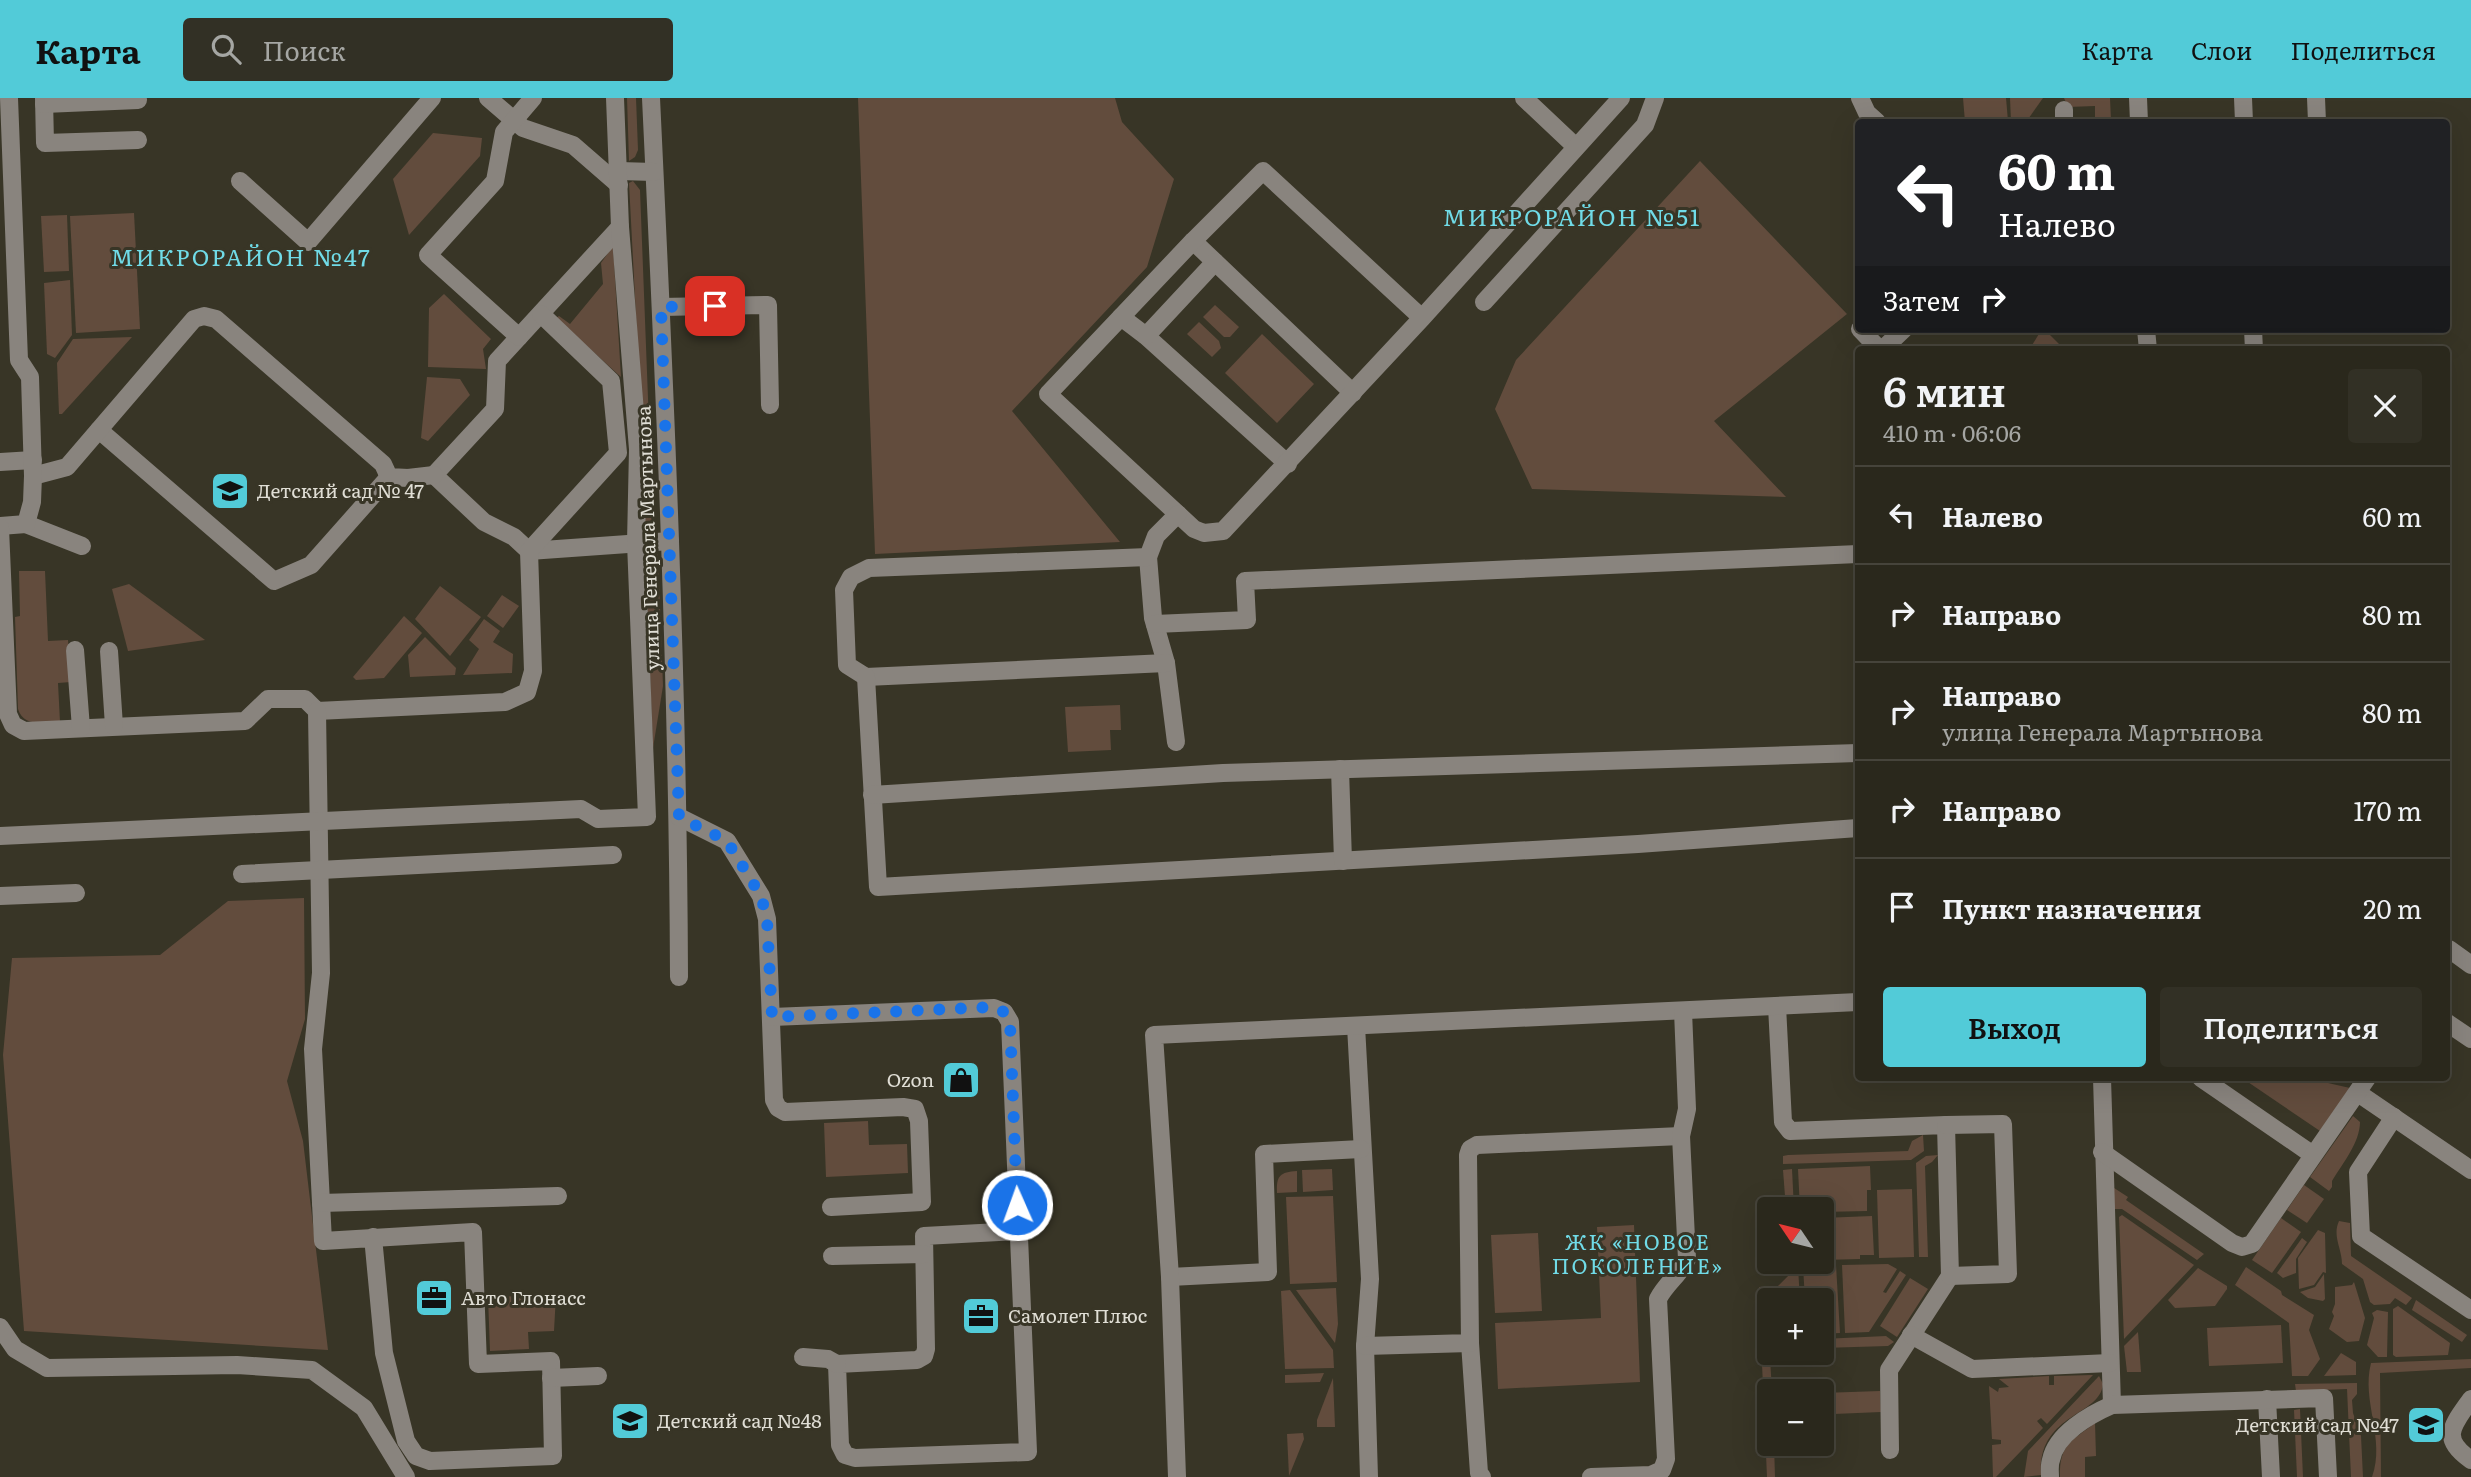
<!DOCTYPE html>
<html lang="ru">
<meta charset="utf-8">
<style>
body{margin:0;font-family:Literata,serif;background:#323025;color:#f1f3f6;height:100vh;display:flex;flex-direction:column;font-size:26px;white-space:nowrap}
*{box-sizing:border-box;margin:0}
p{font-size:23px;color:#a5a6a3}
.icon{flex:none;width:38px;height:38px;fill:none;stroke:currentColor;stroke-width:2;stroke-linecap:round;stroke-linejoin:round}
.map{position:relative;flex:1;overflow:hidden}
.details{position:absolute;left:1855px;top:248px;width:595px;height:735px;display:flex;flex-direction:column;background:#2a281c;border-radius:7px;box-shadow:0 7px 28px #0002,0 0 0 2px #46443b}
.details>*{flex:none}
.banner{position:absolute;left:1855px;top:21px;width:595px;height:214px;border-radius:7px;box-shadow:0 7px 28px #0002,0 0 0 2px #46443b;background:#202124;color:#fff;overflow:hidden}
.needle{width:46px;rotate:305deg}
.controls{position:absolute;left:1757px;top:1099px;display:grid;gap:14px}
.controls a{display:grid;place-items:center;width:77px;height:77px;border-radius:7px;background:#2a281c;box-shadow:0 7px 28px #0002,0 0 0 2px #46443b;font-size:35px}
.pin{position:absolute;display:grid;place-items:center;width:60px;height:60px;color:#fff;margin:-30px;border-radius:14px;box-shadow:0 4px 10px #0006}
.me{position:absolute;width:77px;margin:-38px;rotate:358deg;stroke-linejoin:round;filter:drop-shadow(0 0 5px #0008)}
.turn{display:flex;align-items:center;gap:24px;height:147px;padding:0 28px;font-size:32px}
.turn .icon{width:91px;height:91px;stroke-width:2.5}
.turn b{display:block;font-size:49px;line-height:60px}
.then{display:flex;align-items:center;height:66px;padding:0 28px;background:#0003;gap:14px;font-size:26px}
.round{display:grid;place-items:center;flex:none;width:74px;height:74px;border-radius:7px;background:#323025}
.overview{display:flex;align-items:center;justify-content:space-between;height:119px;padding:0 28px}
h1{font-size:42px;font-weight:600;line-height:52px}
.primary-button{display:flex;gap:14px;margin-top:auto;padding:14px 28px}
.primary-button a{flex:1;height:80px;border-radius:7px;background:#52cbd8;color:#111;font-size:28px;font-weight:600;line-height:80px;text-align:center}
.primary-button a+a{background:#323025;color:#f1f3f6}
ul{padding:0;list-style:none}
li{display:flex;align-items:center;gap:21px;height:98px;padding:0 28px;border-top:2px solid #46443b}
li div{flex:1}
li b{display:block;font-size:26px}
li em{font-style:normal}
header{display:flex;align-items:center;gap:42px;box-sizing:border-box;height:98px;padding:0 35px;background:#52cbd8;color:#111}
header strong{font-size:33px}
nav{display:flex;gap:38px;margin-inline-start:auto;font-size:24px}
.search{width:490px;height:63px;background:#323025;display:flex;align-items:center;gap:18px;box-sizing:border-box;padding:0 24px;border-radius:7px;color:#a5a6a3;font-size:26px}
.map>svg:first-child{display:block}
.green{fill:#624c3d}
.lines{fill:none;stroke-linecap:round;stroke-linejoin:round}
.minor{stroke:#89847e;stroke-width:18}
.route{stroke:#1a73e8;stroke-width:12;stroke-dasharray:0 21.6}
.labels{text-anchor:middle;stroke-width:6;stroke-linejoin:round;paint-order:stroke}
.poi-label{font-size:19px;fill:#e0ded5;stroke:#383526;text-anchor:start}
.street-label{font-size:19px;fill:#e0ded5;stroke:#383526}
.neighbourhood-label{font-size:21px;letter-spacing:2px;fill:#70dbe7;stroke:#383526}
.quarter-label{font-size:23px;letter-spacing:2px;fill:#70dbe7;stroke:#383526}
</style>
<header>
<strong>Карта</strong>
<div class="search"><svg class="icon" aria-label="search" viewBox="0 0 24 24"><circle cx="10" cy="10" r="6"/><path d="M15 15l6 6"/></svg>Поиск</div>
<nav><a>Карта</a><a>Слои</a><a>Поделиться</a></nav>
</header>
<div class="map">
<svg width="2471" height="1379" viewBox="0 0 2471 1379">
<rect width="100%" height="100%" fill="#383526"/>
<!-- green -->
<g class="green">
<polygon points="627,0 636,0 638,52 635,59 629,63"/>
<polygon points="858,0 1115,0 1122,24 1174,81 1147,169 1012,313 1120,444 875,456"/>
<polygon points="1963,0 2006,0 2008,23 1965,24"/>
<polygon points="2010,0 2043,0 2026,24 2011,24"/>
<polygon points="2064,0 2110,0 2111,22 2095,24 2095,8 2068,9"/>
<polygon points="433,35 482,40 480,58 409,137 393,81"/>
<polygon points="1700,63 1847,216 1714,323 1786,399 1532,391 1495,311 1516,262"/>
<polygon points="633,83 640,92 653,430 646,434 642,432 640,295 629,85"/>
<polygon points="134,115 140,231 76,235 70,118"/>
<polygon points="67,117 69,173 44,174 41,118"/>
<polygon points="613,148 621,279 556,220 559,218 570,226 603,186 601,165"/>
<polygon points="70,182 72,237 55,260 47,256 44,185"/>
<polygon points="444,196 491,241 483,251 486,271 428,269 429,210"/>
<polygon points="1215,207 1239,229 1230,239 1224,239 1203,219"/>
<polygon points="1199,224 1219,243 1221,250 1212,259 1187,236"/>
<polygon points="2042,231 2044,231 2065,252 2029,252"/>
<polygon points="1262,236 1314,286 1277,325 1225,275"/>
<polygon points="132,239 62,316 59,316 57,265 73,241"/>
<polygon points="427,279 460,281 470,297 428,343 421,340"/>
<polygon points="645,452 653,453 658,457 663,588 653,650"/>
<path d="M19,473H45L48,543L68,542L71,584L58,585L60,624C44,624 24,630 18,611L15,519L20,518Z"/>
<polygon points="129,486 205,542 128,553 112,491"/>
<polygon points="440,488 481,519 450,558 415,521"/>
<polygon points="502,497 519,508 503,530 487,518"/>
<polygon points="404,518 422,535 384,580 356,582 353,579"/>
<polygon points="484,521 500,533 493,544 513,556 512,575 463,577 479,551 469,542"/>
<polygon points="425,539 456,570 455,577 410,579 408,557"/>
<polygon points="1120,607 1121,632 1110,632 1111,652 1068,654 1065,609"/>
<polygon points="304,800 305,921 287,983 303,1043 328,1252 24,1233 3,957 12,860 160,857 228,803"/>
<polygon points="2242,980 2306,980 2350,990 2320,1033"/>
<path d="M2353,1018L2360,1024C2360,1044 2343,1065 2332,1083V1089L2329,1093L2310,1079Z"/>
<polygon points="868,1023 869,1047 907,1046 908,1075 826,1079 824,1025"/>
<polygon points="1923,1037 1924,1053 1911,1062 1783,1066 1783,1058 1788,1057 1908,1053 1912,1043"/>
<polygon points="1938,1057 1932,1064 1925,1068 1928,1159 1919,1159 1916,1065 1926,1058"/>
<polygon points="1870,1068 1871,1092 1867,1092 1867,1113 1822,1114 1822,1111 1800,1111 1798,1071"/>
<polygon points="1332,1071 1333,1092 1303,1094 1302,1072"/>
<polygon points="1792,1071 1794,1111 1786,1111 1783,1072"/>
<path d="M1297,1073V1094L1277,1095C1276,1078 1280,1074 1297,1073Z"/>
<polygon points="2304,1087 2324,1101 2307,1125 2287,1112"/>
<polygon points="2111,1088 2128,1099 2126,1102 2204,1156 2197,1162 2122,1111 2113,1111"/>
<polygon points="1912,1091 1914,1159 1879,1160 1877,1092"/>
<polygon points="1333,1098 1337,1184 1290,1186 1286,1099"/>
<polygon points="2122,1117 2194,1167 2124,1241 2119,1119"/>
<polygon points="1872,1118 1874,1157 1860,1157 1860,1161 1822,1162 1822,1120"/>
<polygon points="2281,1120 2301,1134 2272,1175 2252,1162"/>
<path d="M2339,1123L2350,1125L2351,1158L2412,1200L2406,1207L2395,1200L2390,1206L2374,1207L2370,1204L2363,1181L2342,1166C2342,1151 2332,1138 2339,1123Z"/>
<polygon points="1634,1127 1640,1284 1498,1291 1495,1225 1601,1220 1597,1129"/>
<polygon points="2318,1132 2325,1135 2326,1175 2323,1174 2314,1187 2299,1191 2298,1160"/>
<polygon points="1538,1135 1542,1213 1495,1215 1491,1137"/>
<polygon points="2302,1140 2307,1144 2296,1161 2296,1175 2283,1180 2277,1175"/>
<polygon points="1888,1166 1897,1171 1883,1194 1886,1195 1900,1173 1906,1177 1869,1234 1845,1235 1842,1167"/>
<polygon points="1836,1167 1840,1235 1822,1236 1822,1202 1805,1202 1803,1168"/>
<polygon points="1788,1169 1798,1169 1800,1202 1769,1202 1769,1238 1761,1238 1759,1189 1778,1188 1789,1177"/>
<polygon points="2246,1169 2281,1193 2282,1197 2314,1217 2309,1232 2320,1261 2308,1278 2292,1278 2289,1225 2235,1187"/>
<polygon points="2198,1170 2227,1188 2227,1191 2215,1208 2175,1210 2168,1202"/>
<polygon points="2324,1176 2325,1201 2323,1203 2308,1200 2300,1194 2315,1189"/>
<polygon points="1910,1180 1928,1191 1897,1239 1880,1228"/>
<polygon points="2354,1184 2365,1220 2359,1243 2347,1244 2329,1231 2334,1218 2332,1214 2335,1206 2335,1189 2352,1187"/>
<polygon points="1336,1190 1338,1226 1335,1245 1296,1192"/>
<polygon points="1290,1192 1333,1252 1334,1270 1285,1271 1281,1193"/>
<polygon points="556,1197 554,1233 528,1234 529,1251 490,1253 488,1199"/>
<polygon points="2416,1202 2467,1237 2462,1244 2412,1212"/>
<polygon points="2398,1208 2450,1245 2448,1257 2396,1259 2393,1257 2393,1211"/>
<polygon points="2377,1212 2388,1214 2387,1259 2378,1259 2367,1247 2374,1220 2372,1215"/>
<polygon points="2281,1227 2283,1265 2209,1268 2207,1230"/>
<polygon points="2138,1234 2141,1274 2127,1274 2124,1248"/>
<polygon points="1886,1238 1894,1244 1888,1248 1822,1250 1822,1241"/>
<polygon points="1761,1243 1769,1243 1772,1293 1769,1293 1769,1346 1774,1346 1775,1379 1767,1379"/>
<polygon points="2341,1255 2356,1264 2356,1277 2324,1278"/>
<path d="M2471,1261V1270L2380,1275L2381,1379H2372C2386,1341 2361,1303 2371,1265Z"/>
<polygon points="1324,1275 1320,1284 1285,1285 1285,1277"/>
<polygon points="2093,1277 2047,1326 2041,1320 2037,1323 2043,1330 1996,1379 1993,1379 1992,1347 2001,1346 2001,1342 1992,1341 1989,1288 1998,1294 1999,1290 2009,1289 1999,1281 2049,1278 2049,1287 2054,1287 2054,1278"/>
<path d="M2099,1278L2103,1286C2100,1319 2037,1315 2041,1377L2024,1379L2028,1353Z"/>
<polygon points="1333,1280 1335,1329 1317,1329 1317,1322"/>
<polygon points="2357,1285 2357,1296 2352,1302 2353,1315 2361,1338 2363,1379 2351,1379 2347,1291 2296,1293 2295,1286"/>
<polygon points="1880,1293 1881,1314 1834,1316 1834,1310 1822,1311 1822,1295"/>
<polygon points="2300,1311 2303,1379 2297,1379 2294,1312"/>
<path d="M2095,1325L2096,1358L2085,1359V1379H2060C2059,1346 2072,1343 2095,1325Z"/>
<polygon points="1303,1335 1304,1341 1289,1378 1287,1336"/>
</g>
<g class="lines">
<!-- minor -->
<g class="minor">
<polyline points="44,0 45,45 138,42"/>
<polyline points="488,0 523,30 573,47 619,87"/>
<path d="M651,0C665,293 678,586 679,879"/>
<polyline points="1524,0 1576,49"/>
<polyline points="1860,0 1867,15 1877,24"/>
<polyline points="2138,0 2139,24"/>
<polyline points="2243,0 2244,24"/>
<polyline points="2316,0 2317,24"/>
<polyline points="44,6 138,2"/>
<polyline points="2064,12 2064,24"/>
<polyline points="619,73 654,74"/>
<polyline points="240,83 308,144 432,0"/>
<polyline points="620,129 497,263 495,311 434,377 484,424 514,439 529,453 670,443"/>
<polyline points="1193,143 1353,295"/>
<polyline points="1484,204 1645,27 1655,0"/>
<polyline points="661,209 768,207 770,307"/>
<polyline points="1121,219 1146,238 1288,366"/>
<polyline points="1422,220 1263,73 1193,143 1048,296 1194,431 1204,435 1223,433 1422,220 1621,0"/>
<polyline points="1860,231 1880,252"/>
<polyline points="2146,231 2148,252"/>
<polyline points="2253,231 2254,252"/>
<polyline points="1146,238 1215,164"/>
<polyline points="519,239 428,157 495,83 504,34 533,0"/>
<polyline points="1882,252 1904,231"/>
<polyline points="99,332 274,483 311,467 389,379"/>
<polyline points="0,364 33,362"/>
<polyline points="33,378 67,369 194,221 204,218 216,221 383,366 389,379 408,380 434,377"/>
<polyline points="26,426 82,448"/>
<polyline points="0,428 26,426 32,404 33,378 30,279 19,262 9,0"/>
<polyline points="0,430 8,616 13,627 24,633 245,623 268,601 305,601 317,613 505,604 527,594 533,573 529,453 618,355 611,283 541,216"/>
<polyline points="1148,459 1153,520 1166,565 1176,644"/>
<polyline points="1155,526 1247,522 1245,483 1858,456"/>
<polyline points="75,552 81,630"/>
<polyline points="109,553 114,628"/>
<polyline points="1166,565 866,579 847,567 844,492 851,479 869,470 1148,459 1156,438 1178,416"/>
<polyline points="866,579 878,789 1638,746 1858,730"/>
<polyline points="317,613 321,875 313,951 323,1143 473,1134 478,1266 551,1263 553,1358 430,1363 416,1358 406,1343 384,1255 373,1139"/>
<polyline points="1340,671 1343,763"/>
<polyline points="872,697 1223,675 1858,655"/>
<polyline points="679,719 727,743 761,798 767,821 774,1002 778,1010 785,1014 903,1009 915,1011 919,1023 922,1104 831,1109"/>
<polyline points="0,738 581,711 598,721 647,719 636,445 638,351 620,129 615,0"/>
<polyline points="242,776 613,757"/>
<polyline points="0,798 76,795"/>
<polyline points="2449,851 2471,867"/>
<polyline points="1777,908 1783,1024 1790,1033 1946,1027 1950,1178 1889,1272 1890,1352"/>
<polyline points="772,919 994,910 1004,914 1010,924 1028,1354 855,1360 845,1357 840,1347 837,1266 917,1262 924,1258 926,1251 924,1138 1018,1133"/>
<polyline points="2446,924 2471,941"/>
<polyline points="1356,928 1370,1181 1365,1248 1369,1379"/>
<polyline points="2102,980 2112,1307"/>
<polyline points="2201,980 2313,1057"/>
<polyline points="2358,995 2471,1072"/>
<polyline points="2394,1019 2358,1074 2361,1138 2471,1212"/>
<polyline points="1946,1027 2003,1026 2008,1176 1950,1178"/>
<polyline points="2102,1054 2232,1145 2242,1149 2252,1146 2367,980"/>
<polyline points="321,1105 558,1098"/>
<polyline points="832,1158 924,1156"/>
<polyline points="1170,1179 1268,1174 1264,1056 1361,1051"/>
<polyline points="0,1229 15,1251 47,1270 237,1267 312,1272 364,1310 406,1379"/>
<polyline points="1911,1237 1972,1271 2110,1265"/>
<polyline points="1470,1245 1479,1375 1482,1379"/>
<polyline points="1365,1248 1470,1245 1468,1057 1470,1051 1477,1047 1681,1038"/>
<polyline points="803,1259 828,1261 837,1266"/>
<polyline points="551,1280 598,1278"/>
<polyline points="2267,1301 2271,1379"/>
<path d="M2471,1301C2453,1327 2439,1340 2471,1362"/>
<polyline points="1177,1379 1170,1179 1154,937 1858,904"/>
<path d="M1591,1379L1651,1377L1662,1372L1666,1361L1658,1201C1667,1184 1680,1177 1687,1161L1681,1038L1687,1011L1683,913"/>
<path d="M2050,1379C2050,1374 2049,1367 2051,1362C2056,1336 2089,1317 2112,1307L2324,1300L2328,1379"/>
</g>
</g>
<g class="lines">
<!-- route -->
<polyline class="route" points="715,208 661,209 679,719 727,743 761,798 767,821 772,919 994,909 1004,914 1010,924 1017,1107"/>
</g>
<!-- icons -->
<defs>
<symbol id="school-square" viewBox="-11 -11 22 22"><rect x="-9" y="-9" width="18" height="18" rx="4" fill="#52cbd8" stroke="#383526"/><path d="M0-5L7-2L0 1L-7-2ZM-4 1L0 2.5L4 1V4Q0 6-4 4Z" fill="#111"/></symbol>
<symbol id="shop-square" viewBox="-11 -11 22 22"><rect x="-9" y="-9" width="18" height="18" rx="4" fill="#52cbd8" stroke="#383526"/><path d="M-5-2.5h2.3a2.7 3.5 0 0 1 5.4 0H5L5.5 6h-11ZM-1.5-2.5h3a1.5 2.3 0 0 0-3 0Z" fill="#111"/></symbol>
<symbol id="office-square" viewBox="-11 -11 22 22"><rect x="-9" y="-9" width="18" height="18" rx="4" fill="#52cbd8" stroke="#383526"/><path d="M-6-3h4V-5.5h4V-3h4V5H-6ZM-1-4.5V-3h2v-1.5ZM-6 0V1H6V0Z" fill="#111"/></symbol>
</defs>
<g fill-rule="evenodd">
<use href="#school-square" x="208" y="371" width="44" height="44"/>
<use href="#shop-square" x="939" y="960" width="44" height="44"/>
<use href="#office-square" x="412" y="1178" width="44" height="44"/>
<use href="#office-square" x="959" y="1196" width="44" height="44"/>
<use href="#school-square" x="608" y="1301" width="44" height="44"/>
<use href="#school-square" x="2404" y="1305" width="44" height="44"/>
</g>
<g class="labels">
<!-- poi labels -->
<g class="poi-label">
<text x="257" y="400">Детский сад № 47</text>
<text x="934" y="989" text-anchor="end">Ozon</text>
<text x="461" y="1207">Авто Глонасс</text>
<text x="1008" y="1225">Самолет Плюс</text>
<text x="657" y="1330">Детский сад №48</text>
<text x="2399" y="1334" text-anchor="end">Детский сад №47</text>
</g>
<!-- street labels -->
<g class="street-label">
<text transform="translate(648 440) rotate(-92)" y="7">улица Генерала Мартынова</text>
</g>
<!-- neighbourhood labels -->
<g class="neighbourhood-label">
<text x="1638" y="1152">ЖК «НОВОЕ<tspan x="1638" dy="24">ПОКОЛЕНИЕ»</tspan></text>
</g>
<!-- quarter labels -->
<g class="quarter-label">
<text x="1572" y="128">МИКРОРАЙОН №51</text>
<text x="241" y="168">МИКРОРАЙОН №47</text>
</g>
</g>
</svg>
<div class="controls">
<a><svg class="needle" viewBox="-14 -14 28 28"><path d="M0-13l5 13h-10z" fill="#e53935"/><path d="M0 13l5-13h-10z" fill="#a5a6a3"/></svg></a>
<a>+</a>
<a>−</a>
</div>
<div class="pin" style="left:715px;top:208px;background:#d93025"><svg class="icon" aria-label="arrive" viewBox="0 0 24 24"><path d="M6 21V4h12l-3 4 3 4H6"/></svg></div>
<svg class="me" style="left:1017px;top:1107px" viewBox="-20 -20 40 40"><circle r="17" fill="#1a73e8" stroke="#fff" stroke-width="3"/><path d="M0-11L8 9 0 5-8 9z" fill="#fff"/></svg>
<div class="banner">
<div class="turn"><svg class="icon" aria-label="left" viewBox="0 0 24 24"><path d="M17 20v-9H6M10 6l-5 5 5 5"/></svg><div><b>60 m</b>Налево</div></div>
<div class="then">Затем<svg class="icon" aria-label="right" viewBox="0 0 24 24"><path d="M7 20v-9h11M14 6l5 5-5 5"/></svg></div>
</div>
<section class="details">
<div class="overview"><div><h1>6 мин</h1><p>410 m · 06:06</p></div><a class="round"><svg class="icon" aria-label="close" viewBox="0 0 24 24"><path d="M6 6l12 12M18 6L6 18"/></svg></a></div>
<ul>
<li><svg class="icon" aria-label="left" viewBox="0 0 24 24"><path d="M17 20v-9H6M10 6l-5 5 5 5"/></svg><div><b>Налево</b></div><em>60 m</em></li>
<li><svg class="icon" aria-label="right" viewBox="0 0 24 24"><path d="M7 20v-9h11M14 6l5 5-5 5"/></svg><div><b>Направо</b></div><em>80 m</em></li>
<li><svg class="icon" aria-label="right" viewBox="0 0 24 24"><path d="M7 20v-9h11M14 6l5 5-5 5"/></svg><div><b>Направо</b><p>улица Генерала Мартынова</p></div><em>80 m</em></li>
<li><svg class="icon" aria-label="right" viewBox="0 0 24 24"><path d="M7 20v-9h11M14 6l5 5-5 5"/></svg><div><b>Направо</b></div><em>170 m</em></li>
<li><svg class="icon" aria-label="arrive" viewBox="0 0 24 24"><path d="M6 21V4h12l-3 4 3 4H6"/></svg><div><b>Пункт назначения</b></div><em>20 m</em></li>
</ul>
<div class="primary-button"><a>Выход</a><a>Поделиться</a></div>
</section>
</div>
